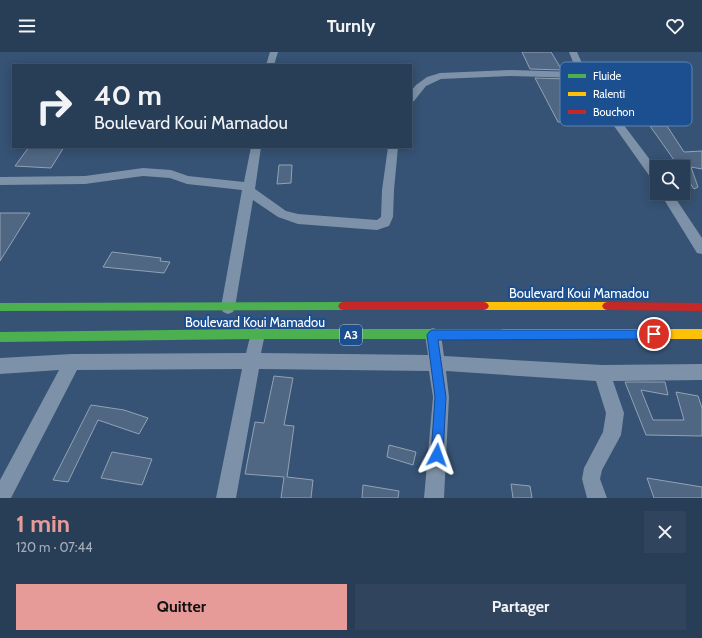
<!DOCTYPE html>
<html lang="fr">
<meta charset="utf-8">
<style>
body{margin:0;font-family:Cabin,sans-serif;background:#30455d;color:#f1f3f6;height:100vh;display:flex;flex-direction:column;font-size:15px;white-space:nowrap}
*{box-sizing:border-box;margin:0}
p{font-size:13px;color:#a5aeba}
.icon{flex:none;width:22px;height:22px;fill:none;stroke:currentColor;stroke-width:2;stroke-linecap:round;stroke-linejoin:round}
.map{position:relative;height:446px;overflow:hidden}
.details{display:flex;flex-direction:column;background:#283e57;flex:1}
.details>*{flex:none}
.hud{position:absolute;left:12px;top:12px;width:400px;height:84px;border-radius:0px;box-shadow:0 2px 10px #0003,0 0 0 1px #44576d;background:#283e57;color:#f1f3f6;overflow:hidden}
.buttons{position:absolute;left:650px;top:108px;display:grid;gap:8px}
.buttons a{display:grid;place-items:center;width:40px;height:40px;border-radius:0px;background:#283e57;box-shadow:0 2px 10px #0003,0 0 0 1px #44576d;font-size:20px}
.pin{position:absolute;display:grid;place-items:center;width:34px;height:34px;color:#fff;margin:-17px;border:2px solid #fff;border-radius:50%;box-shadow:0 1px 4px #0007}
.me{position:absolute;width:44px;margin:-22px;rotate:4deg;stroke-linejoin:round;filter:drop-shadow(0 0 3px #0008)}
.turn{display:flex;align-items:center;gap:14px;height:84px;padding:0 16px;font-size:18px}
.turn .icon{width:52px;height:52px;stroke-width:2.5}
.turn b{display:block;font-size:28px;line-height:34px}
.round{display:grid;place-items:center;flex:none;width:42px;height:42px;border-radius:0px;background:#30455d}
.headline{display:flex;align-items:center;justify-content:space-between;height:68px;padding:0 16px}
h1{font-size:24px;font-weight:700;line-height:30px;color:#e69b98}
.primary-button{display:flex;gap:8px;margin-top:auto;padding:8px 16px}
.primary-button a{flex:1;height:46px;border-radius:0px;background:#e69b98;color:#111;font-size:16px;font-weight:700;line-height:46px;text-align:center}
.primary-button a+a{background:#30455d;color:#f1f3f6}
header{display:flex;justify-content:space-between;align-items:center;height:52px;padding:0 16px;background:#283e57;font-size:18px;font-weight:700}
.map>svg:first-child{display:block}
.building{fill:#506783;stroke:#92a2b6}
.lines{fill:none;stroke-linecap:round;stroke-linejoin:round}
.street{fill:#7d92a8;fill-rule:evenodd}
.fast{fill:#4caf50;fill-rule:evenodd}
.slow{fill:#ffc107;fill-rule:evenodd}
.jam{fill:#c62828;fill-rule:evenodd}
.route{fill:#1a73e8;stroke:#114b97}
.labels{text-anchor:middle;stroke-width:4;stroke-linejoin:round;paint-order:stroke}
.shield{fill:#1b4f8f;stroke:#bbcadd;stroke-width:1}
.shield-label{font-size:12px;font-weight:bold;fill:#fff}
.street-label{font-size:13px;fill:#fff;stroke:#1b4f8f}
.key{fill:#1b4f8f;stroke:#5f84b1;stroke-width:1}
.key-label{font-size:11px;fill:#fff}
</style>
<header><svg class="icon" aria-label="menu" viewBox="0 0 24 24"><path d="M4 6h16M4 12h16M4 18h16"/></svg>Turnly<svg class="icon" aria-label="heart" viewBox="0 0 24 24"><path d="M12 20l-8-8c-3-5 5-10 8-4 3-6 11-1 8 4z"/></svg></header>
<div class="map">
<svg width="702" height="446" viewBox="0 0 702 446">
<rect width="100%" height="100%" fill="#365274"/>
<!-- building -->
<g class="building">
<polygon points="522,0 551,0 562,18 530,17"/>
<polygon points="535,26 568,27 581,49 578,49 591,69 558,70"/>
<polygon points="650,74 667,74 684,100 702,99 702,117 691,115 698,135 694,137 683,121 683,115 679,115"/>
<polygon points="29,95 64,95 51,116 15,114"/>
<polygon points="279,113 292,113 291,131 277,132"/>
<polygon points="0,161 30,161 0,209"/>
<polygon points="112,200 161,206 160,209 170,210 164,221 103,215"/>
<polygon points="274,324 293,326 284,373 294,374 287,425 313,428 311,446 281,446 284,425 245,422 255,370 264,371"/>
<polygon points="625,330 665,330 668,343 641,338 653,368 684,368 676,340 698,344 702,356 702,384 646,383"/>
<polygon points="91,353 124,358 148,366 139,382 98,368 68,430 53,428"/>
<polygon points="389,393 416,400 413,413 387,405"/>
<polygon points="112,400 152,407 142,433 101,426"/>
<polygon points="647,426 702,435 702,446 654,446"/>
<polygon points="511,432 530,434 532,446 513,446"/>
<polygon points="363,433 399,439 398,446 362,446"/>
</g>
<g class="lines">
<!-- street -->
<g class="street">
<polygon points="270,0 278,0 274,13 266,13"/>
<polygon points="569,0 577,0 589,27 657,117 657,130 653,129 580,26 511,24 441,27 426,34 414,49 411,50 411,39 416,33 427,25 440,21 511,18 577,20"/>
<polygon points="251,95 261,95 255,137 286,159 298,162 377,168 381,165 382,138 388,95 398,95 394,138 393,165 389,174 377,178 298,172 278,165 253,148 235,255 233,260 228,262 223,260 221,255 242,138 187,132 170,126 143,124 85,132 0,133 0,125 85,124 143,116 171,118 188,124 244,130"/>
<polygon points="660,141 672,141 702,186 702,202 697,201"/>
<polygon points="257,275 262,277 265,282 261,301 428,303 425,283 428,278 433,276 438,278 441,283 444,304 602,313 702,312 702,328 613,329 624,361 621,383 602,418 600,427 607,446 587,446 582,427 584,416 603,380 606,361 596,329 446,319 449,345 444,446 424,446 433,345 429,319 259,317 236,446 216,446 242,317 77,318 11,446 0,446 0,428 59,318 0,322 0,306 72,302 246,301 252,277"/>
</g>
<!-- fast -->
<g class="fast">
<polygon points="343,250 346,251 348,254 346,257 343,258 0,259 0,251"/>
<polygon points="257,277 503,277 507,279 508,282 507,285 503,287 257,287 0,290 0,280"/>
</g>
<!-- slow -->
<g class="slow">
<polygon points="484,250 607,250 610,251 612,254 610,257 607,258 484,258 481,257 479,254 481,251"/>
<polygon points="503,277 702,277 702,287 503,287 499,285 498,282 499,279"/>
</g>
<!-- jam -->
<g class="jam">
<polygon points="343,250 484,250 487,251 489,254 487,257 484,258 343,258 340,257 338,254 340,251"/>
<polygon points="607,250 702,251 702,259 607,258 604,257 602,254 604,251"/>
</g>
</g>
<!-- route -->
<polygon class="route" points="432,278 654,278 658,279 659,282 658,285 654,287 438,288 446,345 443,403 441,407 437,409 433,407 431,403 435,345 427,283 429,280"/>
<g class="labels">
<!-- shield labels -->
<rect class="shield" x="340" y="273" width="22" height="20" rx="3"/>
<g class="shield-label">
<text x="351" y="287">A3</text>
</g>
<!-- street labels -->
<g class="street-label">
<text x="579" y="246">Boulevard Koui Mamadou</text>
<text x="255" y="275">Boulevard Koui Mamadou</text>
</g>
</g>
<!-- legend -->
<rect x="560" y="10" width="132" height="64" rx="6" class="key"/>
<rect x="568" y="22" width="18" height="4" fill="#4caf50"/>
<rect x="568" y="40" width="18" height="4" fill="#ffc107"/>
<rect x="568" y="58" width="18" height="4" fill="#c62828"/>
<g class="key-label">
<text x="593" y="28">Fluide</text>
<text x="593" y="46">Ralenti</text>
<text x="593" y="64">Bouchon</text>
</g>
</svg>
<div class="buttons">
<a><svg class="icon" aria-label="search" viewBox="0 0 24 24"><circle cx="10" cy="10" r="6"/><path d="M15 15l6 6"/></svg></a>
</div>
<div class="pin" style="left:654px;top:282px;background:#d93025"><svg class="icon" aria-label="arrive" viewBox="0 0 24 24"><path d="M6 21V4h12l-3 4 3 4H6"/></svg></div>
<svg class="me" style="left:437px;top:403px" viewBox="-20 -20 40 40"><path d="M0-17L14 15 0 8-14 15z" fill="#1a73e8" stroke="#fff" stroke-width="4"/></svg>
<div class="hud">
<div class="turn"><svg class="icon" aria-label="right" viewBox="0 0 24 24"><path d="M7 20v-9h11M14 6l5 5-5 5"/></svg><div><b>40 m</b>Boulevard Koui Mamadou</div></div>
</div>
</div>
<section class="details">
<div class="headline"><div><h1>1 min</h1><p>120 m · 07:44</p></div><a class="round"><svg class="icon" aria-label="close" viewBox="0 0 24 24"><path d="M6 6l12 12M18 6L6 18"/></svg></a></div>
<div class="primary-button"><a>Quitter</a><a>Partager</a></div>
</section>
